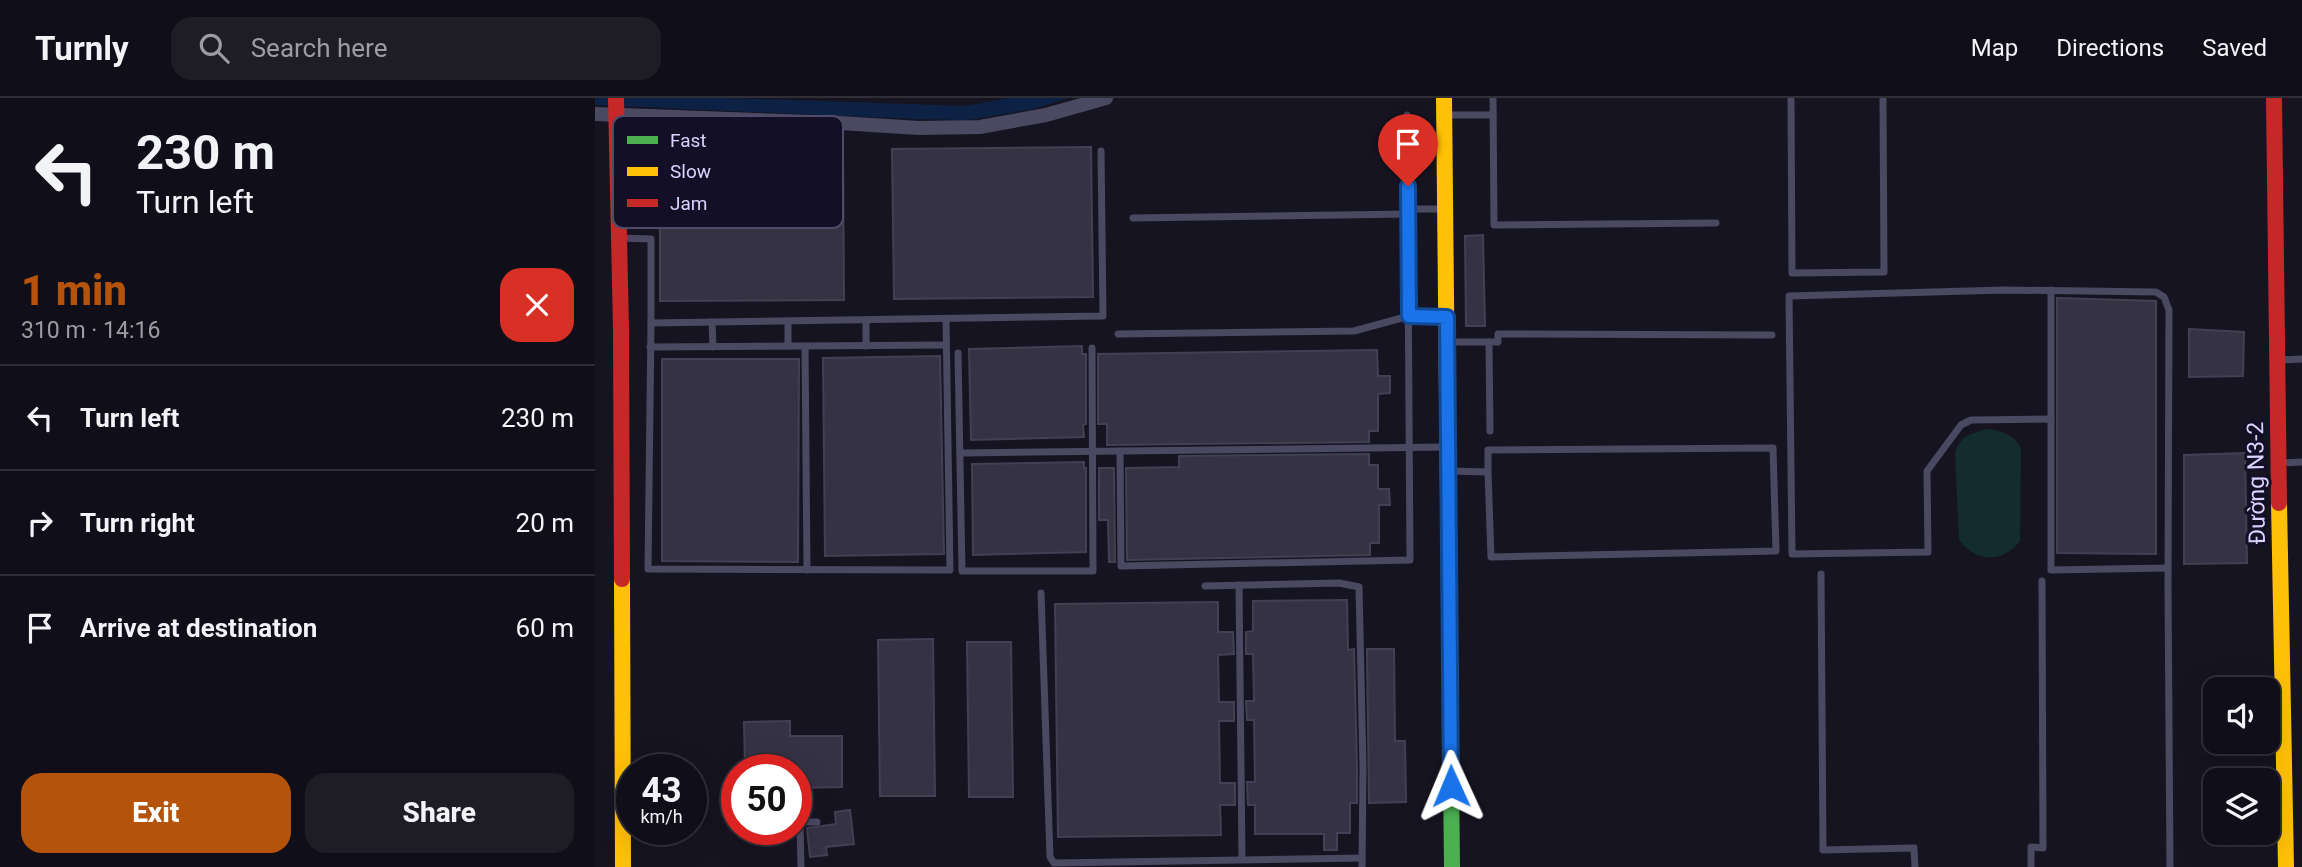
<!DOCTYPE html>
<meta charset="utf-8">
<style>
body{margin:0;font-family:Roboto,sans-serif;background:#1e1d26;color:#f1f3f6;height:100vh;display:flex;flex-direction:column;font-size:26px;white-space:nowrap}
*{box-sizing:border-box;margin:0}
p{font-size:23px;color:#9c9ca2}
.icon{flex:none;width:38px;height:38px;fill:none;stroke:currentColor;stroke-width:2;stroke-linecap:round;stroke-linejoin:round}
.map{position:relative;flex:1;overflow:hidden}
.panel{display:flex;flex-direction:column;background:#100f19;width:595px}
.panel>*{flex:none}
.banner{background:#100f19;color:#f1f3f6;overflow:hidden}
.controls{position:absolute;left:1608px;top:579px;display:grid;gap:14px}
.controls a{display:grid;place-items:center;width:77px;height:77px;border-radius:14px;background:#100f19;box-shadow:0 7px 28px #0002,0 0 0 2px #302f38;font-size:35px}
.speed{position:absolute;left:21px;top:656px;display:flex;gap:14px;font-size:35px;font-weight:700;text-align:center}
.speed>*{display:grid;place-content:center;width:91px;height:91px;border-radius:50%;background:#100f19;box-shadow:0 7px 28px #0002,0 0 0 2px #302f38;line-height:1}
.speed small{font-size:18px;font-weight:400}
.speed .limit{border:10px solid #d22;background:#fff;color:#111}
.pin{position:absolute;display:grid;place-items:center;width:60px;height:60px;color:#fff;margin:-72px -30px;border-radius:50% 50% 50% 0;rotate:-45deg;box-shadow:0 0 7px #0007}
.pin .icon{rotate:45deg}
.me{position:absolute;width:77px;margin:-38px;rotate:359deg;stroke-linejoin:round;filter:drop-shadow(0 0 5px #0008)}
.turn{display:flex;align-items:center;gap:24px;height:147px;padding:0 21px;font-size:32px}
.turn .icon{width:91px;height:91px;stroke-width:2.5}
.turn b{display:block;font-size:49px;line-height:60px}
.round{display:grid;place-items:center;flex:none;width:74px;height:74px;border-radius:21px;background:#1e1d26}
.head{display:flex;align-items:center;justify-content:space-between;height:119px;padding:0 21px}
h1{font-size:42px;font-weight:800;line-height:52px;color:#b45309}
.primary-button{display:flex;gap:14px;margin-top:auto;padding:14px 21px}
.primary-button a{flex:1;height:80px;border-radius:21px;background:#b45309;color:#fff;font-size:28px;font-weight:800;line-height:80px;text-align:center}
.primary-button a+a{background:#1e1d26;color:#f1f3f6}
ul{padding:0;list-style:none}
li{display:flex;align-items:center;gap:21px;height:105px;padding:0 21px;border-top:2px solid #302f38}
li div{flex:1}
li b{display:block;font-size:26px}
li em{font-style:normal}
header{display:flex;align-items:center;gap:42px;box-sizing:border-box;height:98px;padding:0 35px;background:#100f19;border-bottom:2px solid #302f38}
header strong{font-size:33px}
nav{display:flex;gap:38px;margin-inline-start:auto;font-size:24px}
.search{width:490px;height:63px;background:#1e1d26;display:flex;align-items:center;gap:18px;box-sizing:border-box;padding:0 24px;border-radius:21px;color:#9c9ca2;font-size:26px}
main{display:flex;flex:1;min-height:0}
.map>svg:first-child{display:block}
.green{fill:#132c2d}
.water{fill:#0d2144}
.building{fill:#343243;stroke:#433f54;stroke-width:2}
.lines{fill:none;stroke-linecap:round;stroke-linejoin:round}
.lane{stroke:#4a4962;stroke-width:7}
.street{stroke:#4a4962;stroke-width:14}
.fast{stroke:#4caf50;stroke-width:16}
.slow{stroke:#ffc107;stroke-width:16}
.jam{stroke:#c62828;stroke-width:16}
.route-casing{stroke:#114b97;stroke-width:18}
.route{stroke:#1a73e8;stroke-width:12}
.labels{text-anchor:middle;stroke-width:6;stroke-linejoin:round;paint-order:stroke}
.street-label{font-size:23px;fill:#d9d4ff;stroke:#130f26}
.key{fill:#130f26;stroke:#4e4a67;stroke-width:2}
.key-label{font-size:19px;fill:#d9d4ff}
</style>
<header>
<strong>Turnly</strong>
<div class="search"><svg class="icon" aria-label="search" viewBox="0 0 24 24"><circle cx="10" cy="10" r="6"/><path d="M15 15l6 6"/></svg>Search here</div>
<nav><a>Map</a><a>Directions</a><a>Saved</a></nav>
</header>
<main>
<section class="panel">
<div class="banner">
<div class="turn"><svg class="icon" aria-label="left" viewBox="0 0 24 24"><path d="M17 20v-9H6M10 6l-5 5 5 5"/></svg><div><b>230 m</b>Turn left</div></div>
</div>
<div class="head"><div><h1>1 min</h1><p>310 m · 14:16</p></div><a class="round" style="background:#d93025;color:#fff"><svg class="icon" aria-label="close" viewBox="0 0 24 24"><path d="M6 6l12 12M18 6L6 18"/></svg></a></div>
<ul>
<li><svg class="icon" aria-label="left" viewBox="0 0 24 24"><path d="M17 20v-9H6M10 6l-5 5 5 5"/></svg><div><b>Turn left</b></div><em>230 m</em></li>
<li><svg class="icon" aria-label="right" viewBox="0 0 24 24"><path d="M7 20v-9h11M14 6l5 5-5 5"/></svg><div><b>Turn right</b></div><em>20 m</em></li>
<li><svg class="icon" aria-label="arrive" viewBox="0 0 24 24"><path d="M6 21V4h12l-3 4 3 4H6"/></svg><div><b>Arrive at destination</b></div><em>60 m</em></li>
</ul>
<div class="primary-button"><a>Exit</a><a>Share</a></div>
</section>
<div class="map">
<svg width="1707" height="769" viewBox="0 0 1707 769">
<rect width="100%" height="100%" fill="#161421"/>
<!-- green -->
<path class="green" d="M1394,331C1409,334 1418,336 1426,350L1425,443C1407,466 1381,464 1364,442L1360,355C1364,338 1379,334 1394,331Z"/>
<!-- water -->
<polygon class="water" points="0,0 134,0 371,8 414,0 474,0 439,11 374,22 319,21 0,7"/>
<!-- building -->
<g class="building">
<polygon points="496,49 498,199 299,201 297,51"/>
<polygon points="248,53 249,202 65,203 65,54"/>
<polygon points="888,137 890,228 871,228 870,138"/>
<polygon points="1462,200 1561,203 1561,456 1462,455"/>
<polygon points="1594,231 1649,234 1648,278 1594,279"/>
<polygon points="487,248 487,256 491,256 491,326 488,327 489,339 376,342 374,251"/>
<polygon points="782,252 783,278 795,278 795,295 783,296 783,333 774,333 774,344 512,347 512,326 503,326 503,256"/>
<polygon points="345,258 349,456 230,458 228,260"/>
<polygon points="67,261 204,261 203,464 67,463"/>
<polygon points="1650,355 1652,465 1589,466 1589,357"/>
<polygon points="774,356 774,367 783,367 783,391 794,391 795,407 784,407 784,445 775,445 775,457 532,462 531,370 584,369 584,358"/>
<polygon points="489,364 489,370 491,370 491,454 378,457 377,366"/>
<polygon points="504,370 519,370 520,464 514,464 513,422 504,422"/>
<polygon points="752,502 753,552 759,551 762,669 762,705 755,705 755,735 742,735 742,752 729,752 729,736 660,736 660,707 653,707 652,684 660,684 659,622 652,622 651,603 659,603 658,556 651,556 651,534 658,533 658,503"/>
<polygon points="623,504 623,534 638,534 639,556 623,557 624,604 639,604 639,623 624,623 625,685 640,685 640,707 625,707 626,737 463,739 460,506"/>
<polygon points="338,541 340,698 285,698 283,542"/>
<polygon points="372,544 416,544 418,699 374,699"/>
<polygon points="772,551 799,551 800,643 810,643 811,704 774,705"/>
<polygon points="195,623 195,638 247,638 247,689 201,690 201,672 150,672 149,624"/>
<polygon points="255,712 259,746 231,749 232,757 215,759 212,730 241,726 240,714"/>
</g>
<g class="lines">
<!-- lane -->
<g class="lane">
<polyline points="898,0 899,127 1121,125"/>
<polyline points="1196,0 1197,175 1289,174 1288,0"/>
<polyline points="850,17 898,17"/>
<polyline points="813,111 847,111"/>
<polyline points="538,120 813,116"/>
<polyline points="25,140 56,141 56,225 508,218 506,53"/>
<polyline points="1456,192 1456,472 1573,470"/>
<polyline points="271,222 271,248"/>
<polyline points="193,223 193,248"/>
<polyline points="117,224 118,249"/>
<polyline points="56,225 53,471 355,472 351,221"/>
<polyline points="523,236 759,233 814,218 851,219"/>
<polyline points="853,244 903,244 903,236 1177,237"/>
<polyline points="894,244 895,333"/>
<polyline points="210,248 212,472"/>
<polyline points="55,249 351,247"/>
<polyline points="363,255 367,473 498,473 497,250"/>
<polyline points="1682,262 1707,261"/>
<polyline points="1456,321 1376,322 1366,327 1332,373 1333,454 1197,456 1194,198 1409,192 1561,194 1569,199 1574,212 1573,489 1575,769"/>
<polyline points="525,353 526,468 815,462 812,17"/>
<polyline points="365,355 851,349"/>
<polyline points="1683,365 1707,364"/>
<polyline points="854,373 893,374 896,459 1181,453 1178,350 893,352 893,374"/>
<polyline points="1226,476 1228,752 1319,750 1320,769"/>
<polyline points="644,487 647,761"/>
<polyline points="610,488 744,485 764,489 768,669 767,769"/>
<polyline points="446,495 455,759 459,765 767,760"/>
<polyline points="202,724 222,724"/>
<polyline points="206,769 205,724 208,698"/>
<polyline points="1436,769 1436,749 1448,750 1447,483"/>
</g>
<!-- street -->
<polyline class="street" points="0,16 245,25 324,30 385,29 451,17 511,0"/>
<!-- fast -->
<polyline class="fast" points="853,397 857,769"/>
<!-- slow -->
<g class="slow">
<polyline points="849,0 853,397"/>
<polyline points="1684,405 1691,769"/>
<polyline points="27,481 28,769"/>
</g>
<!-- jam -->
<g class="jam">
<polyline points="21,0 26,231 27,481"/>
<polyline points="1679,0 1684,405"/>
</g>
</g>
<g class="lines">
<defs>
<polyline id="route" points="813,88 814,218 852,219 856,688"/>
</defs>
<!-- route casing -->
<use href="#route" class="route-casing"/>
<!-- route -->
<use href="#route" class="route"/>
</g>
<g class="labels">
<!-- street labels -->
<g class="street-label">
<text transform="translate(1661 385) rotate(-91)" y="8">Đường N3-2</text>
</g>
</g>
<!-- legend -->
<rect x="18" y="18" width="230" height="112" rx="10" class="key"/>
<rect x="32" y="38" width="31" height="8" fill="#4caf50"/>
<rect x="32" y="69" width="31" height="9" fill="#ffc107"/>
<rect x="32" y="101" width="31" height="8" fill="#c62828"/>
<g class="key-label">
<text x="75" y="49">Fast</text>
<text x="75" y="80">Slow</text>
<text x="75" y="112">Jam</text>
</g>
</svg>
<div class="controls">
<a><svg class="icon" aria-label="sound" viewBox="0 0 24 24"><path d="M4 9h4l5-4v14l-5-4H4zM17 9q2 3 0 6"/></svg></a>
<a><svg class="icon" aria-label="layers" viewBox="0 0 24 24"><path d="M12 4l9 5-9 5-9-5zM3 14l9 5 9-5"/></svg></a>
</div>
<div class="speed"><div>43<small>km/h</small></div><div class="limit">50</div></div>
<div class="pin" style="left:813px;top:88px;background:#d93025"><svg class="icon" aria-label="arrive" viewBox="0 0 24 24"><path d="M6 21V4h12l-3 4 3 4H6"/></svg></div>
<svg class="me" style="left:856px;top:688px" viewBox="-20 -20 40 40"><path d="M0-17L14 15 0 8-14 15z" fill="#1a73e8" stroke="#fff" stroke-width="4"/></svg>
</div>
</main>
